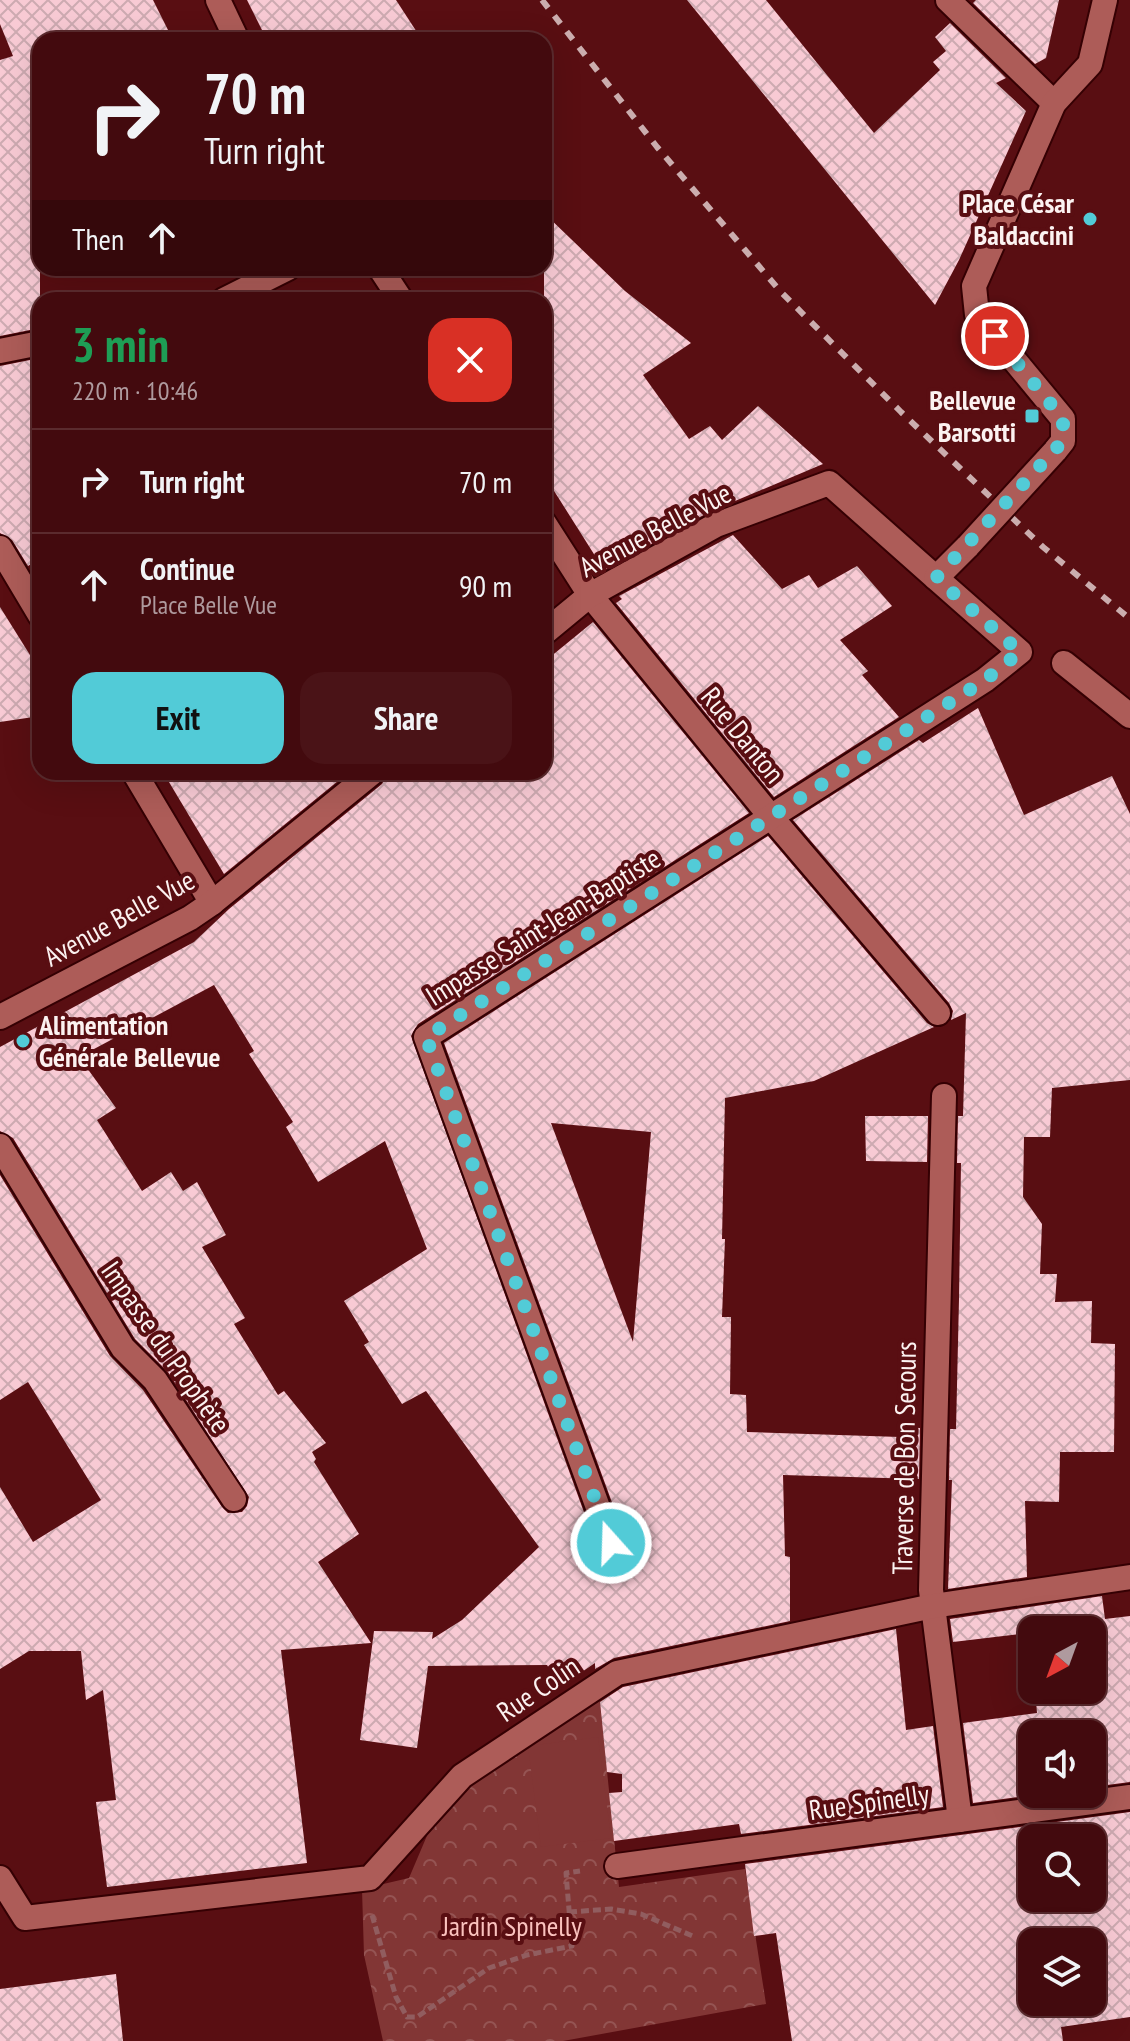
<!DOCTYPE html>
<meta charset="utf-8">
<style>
body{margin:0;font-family:"PT Sans Narrow",sans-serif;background:#4a1317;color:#f1f3f6;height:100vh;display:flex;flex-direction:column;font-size:30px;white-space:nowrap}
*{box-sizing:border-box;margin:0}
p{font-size:26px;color:#af9a9e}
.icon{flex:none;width:44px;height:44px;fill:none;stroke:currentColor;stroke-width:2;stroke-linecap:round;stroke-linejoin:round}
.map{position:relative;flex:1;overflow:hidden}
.details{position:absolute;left:32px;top:292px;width:520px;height:488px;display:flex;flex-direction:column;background:#430a0e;border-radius:24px;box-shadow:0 8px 32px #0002,0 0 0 2px #5b2b2e}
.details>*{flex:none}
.top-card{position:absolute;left:32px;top:32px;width:520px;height:244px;border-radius:24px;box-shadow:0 8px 32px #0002,0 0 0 2px #5b2b2e;background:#430a0e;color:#f1f3f6;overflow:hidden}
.needle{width:52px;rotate:221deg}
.controls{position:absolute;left:1018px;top:1616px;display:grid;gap:16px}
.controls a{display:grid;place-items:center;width:88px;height:88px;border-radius:16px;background:#430a0e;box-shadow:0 8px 32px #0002,0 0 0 2px #5b2b2e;font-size:40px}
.pin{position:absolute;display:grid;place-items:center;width:68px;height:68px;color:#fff;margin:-34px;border:4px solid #fff;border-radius:50%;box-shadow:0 2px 8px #0007}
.me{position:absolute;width:88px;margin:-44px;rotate:340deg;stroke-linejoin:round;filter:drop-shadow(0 0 6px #0008)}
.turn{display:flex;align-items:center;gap:28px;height:168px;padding:0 40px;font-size:36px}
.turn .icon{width:104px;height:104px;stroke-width:2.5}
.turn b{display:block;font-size:56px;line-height:68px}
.then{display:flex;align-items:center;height:76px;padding:0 40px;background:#0003;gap:16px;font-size:30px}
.round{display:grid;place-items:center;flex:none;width:84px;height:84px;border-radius:24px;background:#4a1317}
.overview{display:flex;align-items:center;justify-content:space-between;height:136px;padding:0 40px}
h1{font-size:48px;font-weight:700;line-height:60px;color:#1e9e55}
.button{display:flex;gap:16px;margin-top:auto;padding:16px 40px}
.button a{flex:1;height:92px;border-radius:24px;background:#52cbd7;color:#111;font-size:32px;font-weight:700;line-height:92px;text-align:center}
.button a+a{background:#4a1317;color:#f1f3f6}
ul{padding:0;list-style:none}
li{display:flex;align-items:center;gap:24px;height:104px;padding:0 40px;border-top:2px solid #5b2b2e}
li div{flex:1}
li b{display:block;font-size:30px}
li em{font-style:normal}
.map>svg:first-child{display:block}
.forest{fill:url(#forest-crowns)}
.garden{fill:#823635}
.building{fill:url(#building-cross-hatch);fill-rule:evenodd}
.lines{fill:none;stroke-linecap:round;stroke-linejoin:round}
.street-casing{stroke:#350003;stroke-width:28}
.path{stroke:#915d5f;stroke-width:5;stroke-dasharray:8 4;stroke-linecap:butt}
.street{stroke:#ad5c58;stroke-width:24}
.rail{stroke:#cbadae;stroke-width:6;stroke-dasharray:10 10;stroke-linecap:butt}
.street-bridge-casing{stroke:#350003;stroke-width:28;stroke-linecap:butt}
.street-bridge{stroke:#ad5c58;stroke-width:24}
.route{stroke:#52cbd7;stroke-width:14;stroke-dasharray:0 25.2}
.poi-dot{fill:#52cbd7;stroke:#590e12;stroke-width:3}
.labels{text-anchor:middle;stroke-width:8;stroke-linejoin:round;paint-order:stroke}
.poi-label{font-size:28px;font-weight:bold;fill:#fcf2f1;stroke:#590e12;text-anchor:end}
.street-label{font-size:28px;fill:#fcf2f1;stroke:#590e12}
.park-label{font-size:28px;fill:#fac2be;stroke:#590e12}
</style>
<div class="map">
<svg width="1130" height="2041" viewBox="0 0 1130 2041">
<defs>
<pattern id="forest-crowns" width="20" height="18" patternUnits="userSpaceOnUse" patternTransform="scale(2)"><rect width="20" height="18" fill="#823635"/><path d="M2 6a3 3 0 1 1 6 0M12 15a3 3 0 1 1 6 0" fill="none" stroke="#955453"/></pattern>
<pattern id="building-cross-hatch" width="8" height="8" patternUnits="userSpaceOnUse" patternTransform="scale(2)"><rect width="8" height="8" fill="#f8cad4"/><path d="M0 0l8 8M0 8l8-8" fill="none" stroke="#cdaab1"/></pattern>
</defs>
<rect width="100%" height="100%" fill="#590e12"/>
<!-- forest -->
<polygon class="forest" points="599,1694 619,1887 745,1869 766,2004 563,2041 383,2041 364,1955 362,1889 409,1878 429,1831 460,1792"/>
<!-- garden -->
<polygon class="garden" points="598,1737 611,1838 541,1847 528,1746"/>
<!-- building -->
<g class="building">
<polygon points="0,0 153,0 173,40 40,40 40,328 0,336 0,60 13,56 0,24"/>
<polygon points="247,0 396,0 422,40 267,40"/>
<polygon points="687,0 766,0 874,133 940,70 933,62 946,51 935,37 950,23 1006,78 996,83 1026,111 959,260 935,305"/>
<polygon points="976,0 1059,0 1046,58 1035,64 973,3"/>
<polygon points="544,213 625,291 691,343 643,375 689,439 710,426 722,440 758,406 823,464 709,512 604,570 544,475"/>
<polygon points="40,358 40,559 28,566 12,540 0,533 0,366"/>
<polygon points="733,535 782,589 809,575 818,588 857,566 892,606 840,640 868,671 862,675 899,717 774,797 616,603 622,599 619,596"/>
<polygon points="0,607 40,671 40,716 0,722"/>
<path d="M593,622L749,813L418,1024L411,1036L597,1548L602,1555L615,1557L623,1552L625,1538L444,1043L768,836L927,1023L934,1027L814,1081L725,1098L722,1239H725L722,1317H731L730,1394L746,1395L747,1432L900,1437L901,1427L920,1428L919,1479L783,1475L785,1556L790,1557V1621L614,1658L595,1669V1663L560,1687L547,1665L428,1666L417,1748L360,1740L374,1631L433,1632L432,1639L462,1620L539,1547L426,1391L402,1404L364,1345L369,1342L344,1301L427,1249L385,1141L318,1182L286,1127L293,1122L249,1054L254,1051L214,985L79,1057L116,1108L97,1120L142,1191L171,1172L183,1191L197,1182L226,1235L202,1247L245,1318L234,1324L278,1395L284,1391L326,1443L312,1452L316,1459L314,1462L359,1534L318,1562L371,1643L281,1650L307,1863L107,1887L96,1802L116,1800L103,1690L86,1700L81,1651H29L0,1669V1487L33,1542L101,1500L28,1382L0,1400V1175L110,1356L143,1390L222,1507L228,1513L242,1512L247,1506L249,1497L168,1372L135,1339L13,1138L0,1131V1047L194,942L229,909L382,784L388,772H544V662ZM551,1123L651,1132L633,1342Z"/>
<polygon points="978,708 1024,815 1112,776 1130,814 1130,1080 1052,1088 1050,1137 1024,1137 1023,1197 1042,1224 1040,1274 1057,1274 1055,1302 1092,1301 1091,1343 1115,1344 1114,1452 1060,1452 1059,1502 1025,1501 1027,1577 948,1589 952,1480 949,1480 950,1429 956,1429 959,1299 961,1163 957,1163 958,1116 963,1116 966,1013 951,1020 953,1011 949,1003 793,820 919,740 923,743"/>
<polygon points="163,772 349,772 224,874"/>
<polygon points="865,1116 928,1116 927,1162 866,1161"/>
<polygon points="1102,1596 1105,1619 1130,1616 1130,1782 1092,1787 1092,1734 1032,1734 1032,1794 1040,1794 973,1803 963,1723 1037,1713 1035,1690 1092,1690 1092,1630 1032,1630 1032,1668 1028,1633 953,1642 950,1619"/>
<polygon points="896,1629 906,1730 933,1726 943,1807 741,1834 739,1824 614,1841 609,1793 622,1792 622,1774 607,1772 600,1702 623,1687"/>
<path d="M1130,1812V2017L1061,2027L1063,2041H792L776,1933L754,1936L745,1864ZM1032,1838H1092V1898H1032ZM1032,1942H1092V2002H1032Z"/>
<polygon points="116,1974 123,2041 0,2041 0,1989"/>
</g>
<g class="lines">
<defs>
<g id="street">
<polyline points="218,0 237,40"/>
<polyline points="948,0 1054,103"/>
<polyline points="380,268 401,300"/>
<polyline points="224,300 288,268"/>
<polyline points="0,351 40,343"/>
<polyline points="1055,451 1063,441 1063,419 977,315 974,286 1054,103 1090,64 1105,0"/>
<polyline points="544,523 590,595 771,817 938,1013"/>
<polyline points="0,548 40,615"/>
<polyline points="544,633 590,595 716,525 829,483 936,578 968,546"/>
<polyline points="1064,663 1130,716"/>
<polyline points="134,772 212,903"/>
<polyline points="0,1017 190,918 212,903 373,772"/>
<polyline points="944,1096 931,1590 960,1820"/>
<polyline points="0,1146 123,1348 155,1380 234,1499"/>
<polyline points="611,1543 426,1037 985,680 1020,652 936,578"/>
<polyline points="617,1866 1130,1797"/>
<polyline points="0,1878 25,1918 370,1878 462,1776 617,1673 933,1606 1130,1577"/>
</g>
</defs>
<!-- street casing -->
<use href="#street" class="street-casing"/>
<!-- path -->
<g class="path">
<polyline points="569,1912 611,1909 641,1914 695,1937"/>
<polyline points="372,1915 396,1997 407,2017 417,2017 489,1968 527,1955 572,1946 566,1873 580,1871"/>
</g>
<!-- street -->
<use href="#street" class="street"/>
<!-- rail -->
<polyline class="rail" points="542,0 657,147 781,292 901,412 1043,547 1130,619"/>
<defs>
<polyline id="street-bridge" points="968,546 1055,451"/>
</defs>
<!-- street-bridge casing -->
<use href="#street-bridge" class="street-bridge-casing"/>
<!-- street-bridge -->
<use href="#street-bridge" class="street-bridge"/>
</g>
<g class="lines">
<!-- route -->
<polyline class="route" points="611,1543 426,1037 985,680 1020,652 936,578 1063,441 1063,419 995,336"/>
</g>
<!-- markers -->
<g class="poi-dot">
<circle cx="1090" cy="219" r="8"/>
<rect x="1024" y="408" width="16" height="16" rx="4"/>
<circle cx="23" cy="1041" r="8"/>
</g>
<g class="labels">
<!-- poi labels -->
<g class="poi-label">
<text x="1074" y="213">Place César<tspan x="1074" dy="32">Baldaccini</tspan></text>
<text x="1016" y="410">Bellevue<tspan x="1016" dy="32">Barsotti</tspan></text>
<text x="39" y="1035" text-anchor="start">Alimentation<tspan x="39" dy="32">Générale Bellevue</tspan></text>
</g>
<!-- street labels -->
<g class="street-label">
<text transform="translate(655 530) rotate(-28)" y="10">Avenue Belle Vue</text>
<text transform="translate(743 735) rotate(51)" y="10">Rue Danton</text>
<text transform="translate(119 918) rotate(-29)" y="10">Avenue Belle Vue</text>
<text transform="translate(543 927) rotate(-32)" y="10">Impasse Saint-Jean-Baptiste</text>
<text transform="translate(166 1347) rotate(55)" y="10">Impasse du Prophète</text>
<text transform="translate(904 1458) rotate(-89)" y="10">Traverse de Bon Secours</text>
<text transform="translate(538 1689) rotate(-34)" y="10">Rue Colin</text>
<text transform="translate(869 1802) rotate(-8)" y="10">Rue Spinelly</text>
</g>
<!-- park labels -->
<g class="park-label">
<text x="512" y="1936">Jardin Spinelly</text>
</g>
</g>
</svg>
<div class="controls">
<a><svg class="needle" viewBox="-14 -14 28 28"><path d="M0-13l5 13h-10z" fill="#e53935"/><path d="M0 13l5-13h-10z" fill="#af9a9e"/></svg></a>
<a><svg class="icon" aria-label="sound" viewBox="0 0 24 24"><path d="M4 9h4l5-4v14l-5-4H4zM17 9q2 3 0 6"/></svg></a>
<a><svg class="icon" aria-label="search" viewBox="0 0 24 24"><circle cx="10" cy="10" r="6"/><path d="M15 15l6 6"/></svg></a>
<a><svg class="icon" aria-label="layers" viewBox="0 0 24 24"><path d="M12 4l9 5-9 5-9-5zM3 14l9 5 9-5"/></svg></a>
</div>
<div class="pin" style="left:995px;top:336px;background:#d93025"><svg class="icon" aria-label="arrive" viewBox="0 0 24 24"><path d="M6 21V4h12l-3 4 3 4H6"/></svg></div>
<svg class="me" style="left:611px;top:1543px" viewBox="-20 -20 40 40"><circle r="17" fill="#52cbd7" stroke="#fff" stroke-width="3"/><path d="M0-11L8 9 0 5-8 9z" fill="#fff"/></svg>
<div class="top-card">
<div class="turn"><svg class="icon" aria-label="right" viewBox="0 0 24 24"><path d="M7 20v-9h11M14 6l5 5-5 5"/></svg><div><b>70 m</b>Turn right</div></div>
<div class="then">Then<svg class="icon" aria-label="ahead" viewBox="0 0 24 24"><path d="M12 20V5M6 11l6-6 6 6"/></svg></div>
</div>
<section class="details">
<div class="overview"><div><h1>3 min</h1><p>220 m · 10:46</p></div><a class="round" style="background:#d93025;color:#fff"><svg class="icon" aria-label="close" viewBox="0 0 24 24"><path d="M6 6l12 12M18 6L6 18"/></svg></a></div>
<ul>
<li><svg class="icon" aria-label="right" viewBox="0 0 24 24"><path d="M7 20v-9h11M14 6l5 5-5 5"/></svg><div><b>Turn right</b></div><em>70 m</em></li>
<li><svg class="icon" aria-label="ahead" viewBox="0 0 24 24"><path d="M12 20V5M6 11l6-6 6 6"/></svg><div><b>Continue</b><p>Place Belle Vue</p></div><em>90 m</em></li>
</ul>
<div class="button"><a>Exit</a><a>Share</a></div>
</section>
</div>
